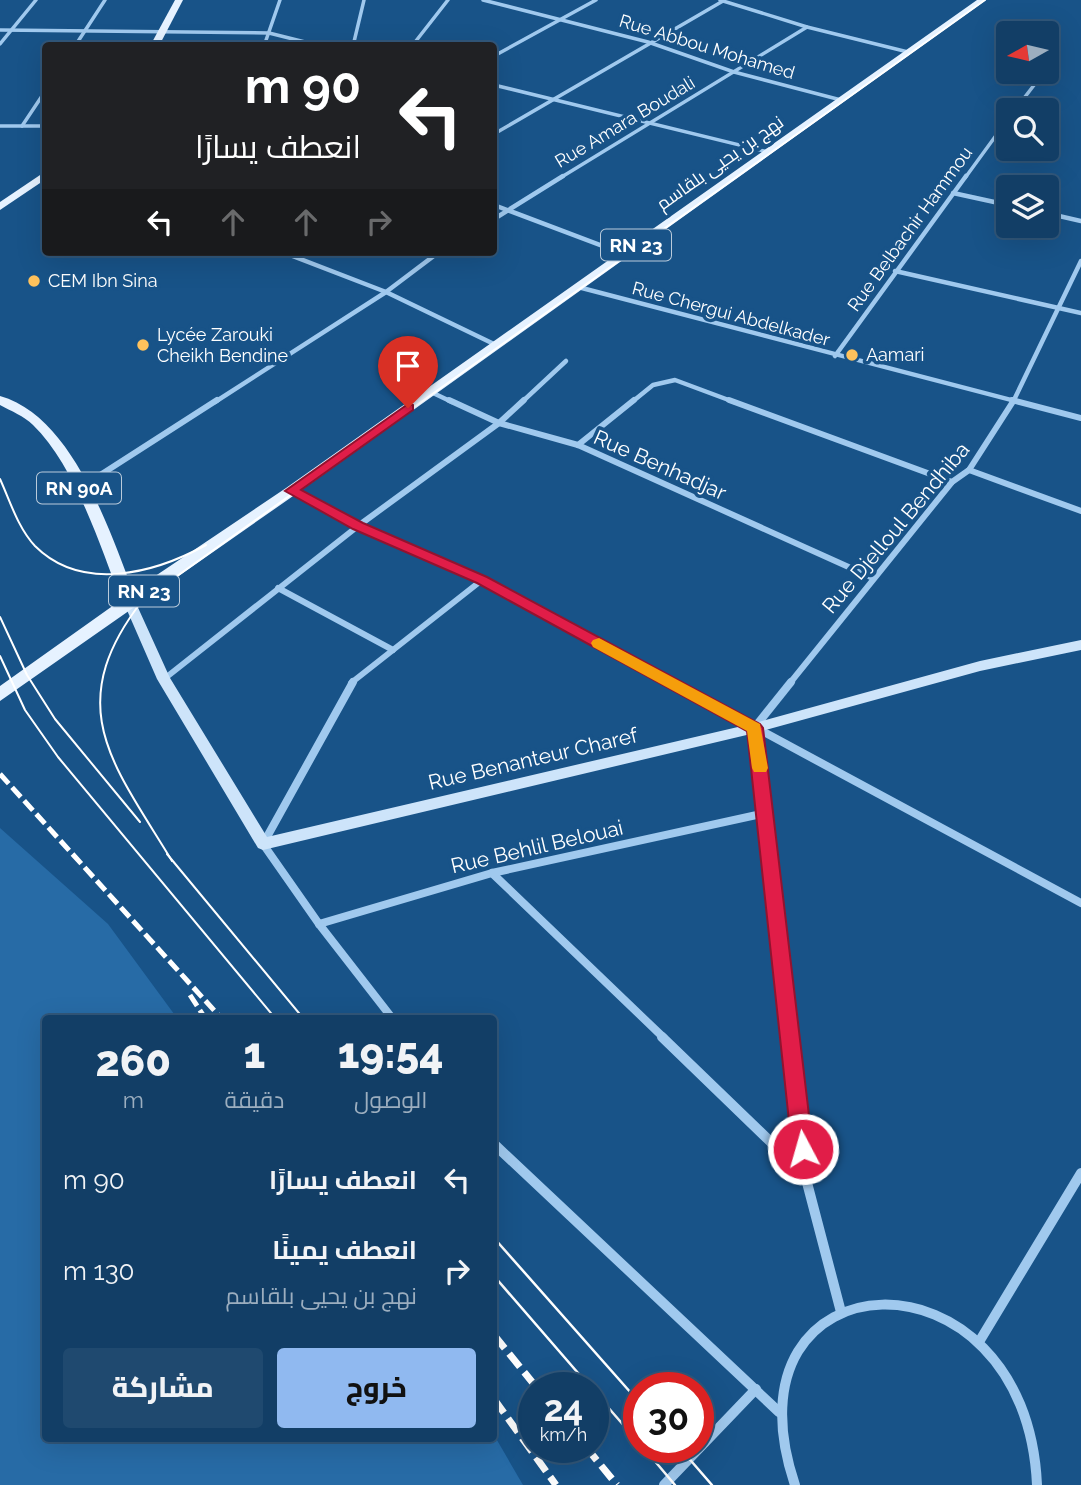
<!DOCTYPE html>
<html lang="ar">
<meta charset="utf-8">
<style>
body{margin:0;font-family:Raleway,Cairo,sans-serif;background:#1f496f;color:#f1f3f6;direction:rtl;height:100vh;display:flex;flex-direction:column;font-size:26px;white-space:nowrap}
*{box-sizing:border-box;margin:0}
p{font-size:23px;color:#9caebf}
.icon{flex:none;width:38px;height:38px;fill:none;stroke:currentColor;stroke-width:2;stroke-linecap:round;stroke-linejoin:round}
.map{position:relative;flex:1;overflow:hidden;direction:ltr}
.drawer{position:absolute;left:42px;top:1015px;width:455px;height:427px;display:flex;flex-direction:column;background:#123e66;border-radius:7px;box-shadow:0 7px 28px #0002,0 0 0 2px #31577a;direction:rtl}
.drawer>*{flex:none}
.guide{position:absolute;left:42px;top:42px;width:455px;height:214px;border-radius:7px;box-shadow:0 7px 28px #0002,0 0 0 2px #31577a;direction:rtl;background:#202124;color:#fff;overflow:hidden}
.needle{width:46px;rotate:262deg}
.controls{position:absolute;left:996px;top:21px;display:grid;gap:14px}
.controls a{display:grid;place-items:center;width:63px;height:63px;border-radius:7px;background:#123e66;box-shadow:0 7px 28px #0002,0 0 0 2px #31577a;font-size:35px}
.speed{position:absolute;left:518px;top:1372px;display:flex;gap:14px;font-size:35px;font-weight:700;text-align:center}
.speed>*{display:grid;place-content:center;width:91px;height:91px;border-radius:50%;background:#123e66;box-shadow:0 7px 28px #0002,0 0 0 2px #31577a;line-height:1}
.speed small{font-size:18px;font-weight:400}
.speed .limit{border:10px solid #d22;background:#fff;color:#111}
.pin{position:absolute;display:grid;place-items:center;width:60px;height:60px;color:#fff;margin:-72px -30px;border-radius:50% 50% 50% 0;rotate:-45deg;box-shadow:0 0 7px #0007}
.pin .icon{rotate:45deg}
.me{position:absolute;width:77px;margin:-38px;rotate:354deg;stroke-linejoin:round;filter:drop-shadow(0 0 5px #0008)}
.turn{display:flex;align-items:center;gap:24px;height:147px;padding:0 21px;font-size:32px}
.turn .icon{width:91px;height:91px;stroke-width:2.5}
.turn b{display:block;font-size:49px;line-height:60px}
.lanes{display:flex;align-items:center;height:66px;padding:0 21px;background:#0003;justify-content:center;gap:35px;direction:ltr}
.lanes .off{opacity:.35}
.eta{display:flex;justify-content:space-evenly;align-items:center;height:119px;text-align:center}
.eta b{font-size:42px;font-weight:800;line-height:49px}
.primary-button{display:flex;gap:14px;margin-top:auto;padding:14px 21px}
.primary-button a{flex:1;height:80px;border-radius:7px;background:#90b9f0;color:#111;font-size:28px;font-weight:800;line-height:80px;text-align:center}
.primary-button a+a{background:#1f496f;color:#f1f3f6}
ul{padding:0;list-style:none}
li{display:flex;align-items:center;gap:21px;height:91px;padding:0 21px}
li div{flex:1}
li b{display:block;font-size:26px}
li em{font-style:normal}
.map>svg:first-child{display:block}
.green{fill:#276ba6}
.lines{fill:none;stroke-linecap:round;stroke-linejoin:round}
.minor-far4{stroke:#a0c9ee;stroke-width:3.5}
.minor-far3{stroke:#a0c9ee;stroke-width:4.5}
.minor-far2{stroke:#a0c9ee;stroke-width:6}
.minor-far1{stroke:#a0c9ee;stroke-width:8}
.minor{stroke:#a0c9ee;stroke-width:10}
.secondary{fill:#cde4fa;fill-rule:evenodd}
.primary{fill:#e6f2ff;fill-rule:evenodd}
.tram-far1{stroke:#fff;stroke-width:2}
.tram{stroke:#fff;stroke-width:2.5}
.rail-far1{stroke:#fff;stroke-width:5;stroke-dasharray:13 5;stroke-linecap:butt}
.rail{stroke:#fff;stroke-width:7;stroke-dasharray:17 7;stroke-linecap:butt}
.route{fill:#e11d48;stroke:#92132f;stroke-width:2}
.slow{fill:#f59e0b}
.poi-dot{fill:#ffc25c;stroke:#185388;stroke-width:2.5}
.labels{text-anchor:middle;stroke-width:7;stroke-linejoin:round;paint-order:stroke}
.far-street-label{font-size:18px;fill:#fff;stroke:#185388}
.far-poi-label{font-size:18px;fill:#fff;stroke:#185388;text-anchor:start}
.shield{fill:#185388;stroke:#bacbdb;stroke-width:2}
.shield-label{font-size:19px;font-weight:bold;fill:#fff}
.street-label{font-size:21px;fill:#fff;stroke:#185388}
</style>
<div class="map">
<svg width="1081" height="1485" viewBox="0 0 1081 1485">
<rect width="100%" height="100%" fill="#185388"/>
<!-- green -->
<polygon class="green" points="0,828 108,924 177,1018 46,1018 46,1438 494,1438 494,1435 523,1485 0,1485"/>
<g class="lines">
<!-- minor-far4 -->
<g class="minor-far4">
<polyline points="483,0 648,42 734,72 841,100"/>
<polyline points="720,0 807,27 908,52"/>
<polyline points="0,30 269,33 321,46"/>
<polyline points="0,44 36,0"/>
<polyline points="75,46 105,0"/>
<polyline points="264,46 280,0"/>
<polyline points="353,46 364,0"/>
<polyline points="412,46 448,0"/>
<polyline points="494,56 596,0"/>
<polyline points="494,85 768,152"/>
<polyline points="1015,110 1041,76"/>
<polyline points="0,126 46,126"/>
<polyline points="22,126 46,90"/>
<polyline points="494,134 723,1"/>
<polyline points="560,178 807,27"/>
<polyline points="965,178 1008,119"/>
</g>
<!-- minor-far3 -->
<g class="minor-far3">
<polyline points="953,193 1008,205"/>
<polyline points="494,205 624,254"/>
<polyline points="1046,213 1081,221"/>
<polyline points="494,219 563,176"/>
<polyline points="282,252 386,292 496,345"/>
<polyline points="895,271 1081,313"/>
<polyline points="578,287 1019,402"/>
<polyline points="835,356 966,176"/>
<polyline points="431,392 452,402"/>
<polyline points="215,402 386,292 439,252"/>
<polyline points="522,402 566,361"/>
<polyline points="632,402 653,385 675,380 734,402"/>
<polyline points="1013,402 1081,261"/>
</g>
<!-- minor-far2 -->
<g class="minor-far2">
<polyline points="449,400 499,423 578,445 873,578"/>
<polyline points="729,400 952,482"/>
<polyline points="1012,400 1081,418"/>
<polyline points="578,445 634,400"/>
<polyline points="969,470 1081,511"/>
<polyline points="80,488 217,400"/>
<polyline points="291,491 358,526 482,580 674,683"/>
<polyline points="278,588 393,650"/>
<polyline points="164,679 358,526 499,423 524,400"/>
<polyline points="351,683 482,580"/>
<polyline points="790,683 952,482 969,470 1014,400"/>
</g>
<!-- minor-far1 -->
<g class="minor-far1">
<polyline points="353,682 263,844 319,924 392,1018"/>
<polyline points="671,682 1081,903"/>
<polyline points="755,727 791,682"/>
<polyline points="755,728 790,1038"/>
<polyline points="492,873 664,1038"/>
<polyline points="319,924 492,873 766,813"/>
</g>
<!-- minor -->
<g class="minor">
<polyline points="662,1037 805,1175"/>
<polyline points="790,1037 805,1175 841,1312"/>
<polyline points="494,1144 779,1412"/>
<polyline points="979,1342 1081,1173"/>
<polyline points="664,1485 756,1389"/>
<path d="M795,1485C716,1251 1026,1238 1037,1485"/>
</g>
<!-- secondary -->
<polygon class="secondary" points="129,597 135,601 170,678 267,837 755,723 980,661 1081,640 1081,650 980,671 755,733 263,850 258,848 157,679 123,601"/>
<!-- primary -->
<g class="primary">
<polygon points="175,0 183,0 159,46 150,46"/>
<path d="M977,0H986L296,494L0,701V686L121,600C100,545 75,466 33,425C24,416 11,411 0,405V396C72,416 109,529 133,591L286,488Z"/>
<polygon points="46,171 46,179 0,210 0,202"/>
</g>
<!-- tram-far1 -->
<g class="tram-far1">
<path d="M0,479C10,501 18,528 35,546C82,593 155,573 206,545"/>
<polyline points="0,617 27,675 55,719 140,822"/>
<polyline points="0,656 25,710 58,757 275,1018"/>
<polyline points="167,854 303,1018"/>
<path d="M172,861C114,765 60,707 142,601L985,0"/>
</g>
<!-- tram -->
<g class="tram">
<polyline points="494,1238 639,1402"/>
<polyline points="494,1276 591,1388"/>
<polyline points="593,1390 639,1443"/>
<polyline points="643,1447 675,1485"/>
<polyline points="679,1447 712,1485"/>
</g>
<!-- rail-far1 -->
<g class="rail-far1">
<polyline points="0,774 221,1018"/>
<polyline points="190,995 205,1018"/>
</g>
<!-- rail -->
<g class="rail">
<polyline points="494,1335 537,1388"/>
<polyline points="494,1399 556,1485"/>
<polyline points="586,1447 617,1485"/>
</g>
</g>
<!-- route -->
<polygon class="route" points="408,404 413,405 413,410 301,490 363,523 487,577 760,724 763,728 813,1149 810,1156 803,1159 795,1156 792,1149 747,731 477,583 353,529 285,491"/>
<!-- slow -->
<polygon class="slow" points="599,638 760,724 768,768 766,772 754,772 752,768 747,731 593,647 591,643 593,640"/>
<!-- markers -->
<g class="poi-dot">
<circle cx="34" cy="281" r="7"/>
<circle cx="143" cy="345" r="7"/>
<circle cx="852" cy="355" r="7"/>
</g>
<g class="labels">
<!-- far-street labels -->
<g class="far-street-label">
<text transform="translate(707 47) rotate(17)" y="6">Rue Abbou Mohamed</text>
<text transform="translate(625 122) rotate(-31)" y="6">Rue Amara Boudali</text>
<text transform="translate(720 163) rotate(-35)" y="6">نهج بن يحيى بلقاسم</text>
<text transform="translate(910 229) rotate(-54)" y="6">Rue Belbachir Hammou</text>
<text transform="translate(731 314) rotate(15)" y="6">Rue Chergui Abdelkader</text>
</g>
<!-- far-poi labels -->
<g class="far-poi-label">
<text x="48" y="287">CEM Ibn Sina</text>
<text x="157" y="341">Lycée Zarouki<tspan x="157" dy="21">Cheikh Bendine</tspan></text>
<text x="866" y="361">Aamari</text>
</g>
<!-- shield labels -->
<g class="shield">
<rect x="601" y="229.5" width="70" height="31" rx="5"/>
<rect x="37" y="472.5" width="84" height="31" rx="5"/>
<rect x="109" y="575.5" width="70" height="31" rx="5"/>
</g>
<g class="shield-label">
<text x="636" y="252">RN 23</text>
<text x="79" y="495">RN 90A</text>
<text x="144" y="598">RN 23</text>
</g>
<!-- street labels -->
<g class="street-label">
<text transform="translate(660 465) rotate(24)" y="7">Rue Benhadjar</text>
<text transform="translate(896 528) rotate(-50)" y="7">Rue Djelloul Bendhiba</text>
<text transform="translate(533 759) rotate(-13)" y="7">Rue Benanteur Charef</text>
<text transform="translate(537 847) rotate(-13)" y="7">Rue Behlil Belouai</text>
</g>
</g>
</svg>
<div class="controls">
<a><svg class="needle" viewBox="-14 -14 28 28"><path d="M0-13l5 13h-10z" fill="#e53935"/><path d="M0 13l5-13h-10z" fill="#9caebf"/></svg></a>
<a><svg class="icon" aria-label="search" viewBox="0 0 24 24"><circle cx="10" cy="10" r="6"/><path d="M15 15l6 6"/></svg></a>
<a><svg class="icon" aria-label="layers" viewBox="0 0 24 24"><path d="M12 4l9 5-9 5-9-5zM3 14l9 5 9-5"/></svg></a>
</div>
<div class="speed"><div>24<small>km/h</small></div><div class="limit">30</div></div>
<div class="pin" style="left:408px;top:408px;background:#d93025"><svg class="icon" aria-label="arrive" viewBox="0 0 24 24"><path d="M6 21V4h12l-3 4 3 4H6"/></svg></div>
<svg class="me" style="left:803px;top:1149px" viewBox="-20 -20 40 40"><circle r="17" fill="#e11d48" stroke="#fff" stroke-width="3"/><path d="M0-11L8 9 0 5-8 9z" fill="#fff"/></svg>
<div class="guide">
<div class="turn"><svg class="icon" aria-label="left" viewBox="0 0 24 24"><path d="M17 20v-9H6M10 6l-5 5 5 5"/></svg><div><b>90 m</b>انعطف يسارًا</div></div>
<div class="lanes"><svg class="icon" aria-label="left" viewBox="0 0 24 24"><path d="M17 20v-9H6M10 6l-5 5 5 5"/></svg><svg class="icon off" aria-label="ahead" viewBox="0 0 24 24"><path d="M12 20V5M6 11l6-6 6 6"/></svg><svg class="icon off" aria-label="ahead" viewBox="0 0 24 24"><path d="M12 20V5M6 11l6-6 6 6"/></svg><svg class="icon off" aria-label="right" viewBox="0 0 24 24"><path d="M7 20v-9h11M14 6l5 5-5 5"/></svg></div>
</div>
<section class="drawer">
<div class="eta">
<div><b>19:54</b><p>الوصول</p></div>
<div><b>1</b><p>دقيقة</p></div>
<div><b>260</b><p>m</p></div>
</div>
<ul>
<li><svg class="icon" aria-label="left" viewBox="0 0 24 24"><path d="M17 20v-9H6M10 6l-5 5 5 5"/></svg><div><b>انعطف يسارًا</b></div><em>90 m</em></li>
<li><svg class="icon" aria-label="right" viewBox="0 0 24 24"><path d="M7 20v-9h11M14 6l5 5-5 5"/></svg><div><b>انعطف يمينًا</b><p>نهج بن يحيى بلقاسم</p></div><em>130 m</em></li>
</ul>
<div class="primary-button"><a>خروج</a><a>مشاركة</a></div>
</section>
</div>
